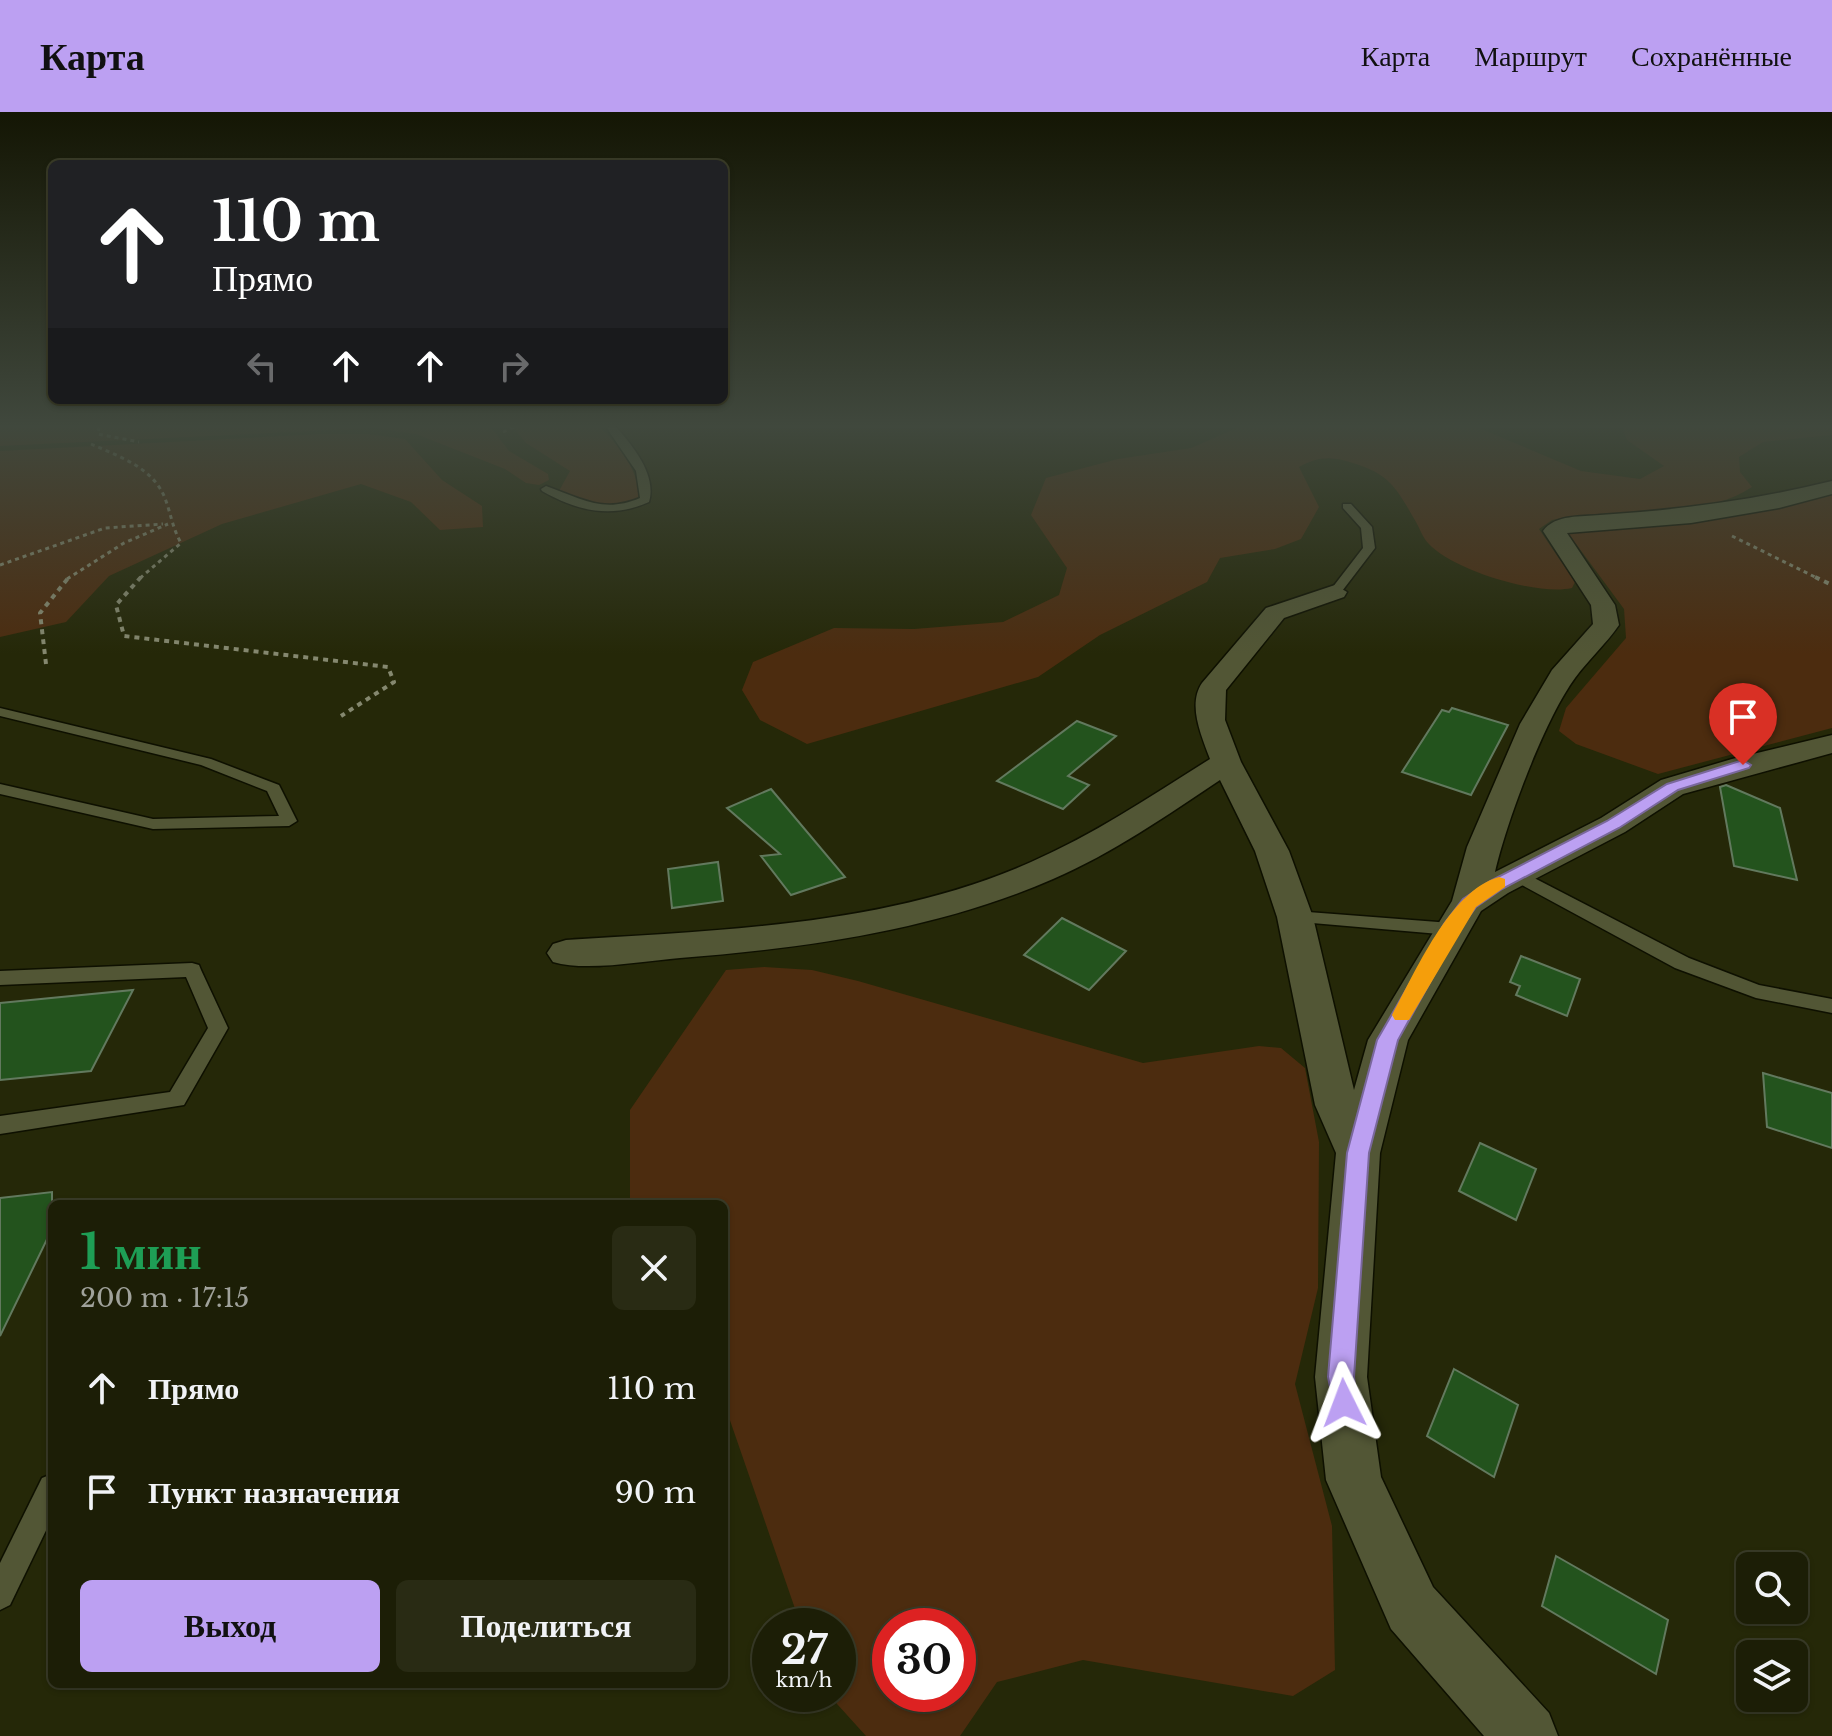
<!DOCTYPE html>
<html lang="ru">
<meta charset="utf-8">
<style>
body{margin:0;font-family:"Libre Baskerville",serif;background:#292b14;color:#f1f3f6;height:100vh;display:flex;flex-direction:column;font-size:30px;white-space:nowrap}
*{box-sizing:border-box;margin:0}
p{font-size:26px;color:#a0a29b}
.icon{flex:none;width:44px;height:44px;fill:none;stroke:currentColor;stroke-width:2;stroke-linecap:round;stroke-linejoin:round}
.map{position:relative;flex:1;overflow:hidden}
.sheet{position:absolute;left:48px;top:1088px;width:680px;height:488px;display:flex;flex-direction:column;background:#1c1e06;border-radius:12px;box-shadow:0 2px 6px #0004,0 0 0 2px #3a3c28}
.sheet>*{flex:none}
.hud{position:absolute;left:48px;top:48px;width:680px;height:244px;border-radius:12px;box-shadow:0 2px 6px #0004,0 0 0 2px #3a3c28;background:#202124;color:#fff;overflow:hidden}
.fabs{position:absolute;left:1736px;top:1440px;display:grid;gap:16px}
.fabs a{display:grid;place-items:center;width:72px;height:72px;border-radius:12px;background:#1c1e06;box-shadow:0 2px 6px #0004,0 0 0 2px #3a3c28;font-size:40px}
.speed{position:absolute;left:752px;top:1496px;display:flex;gap:16px;font-size:40px;font-weight:700;text-align:center}
.speed>*{display:grid;place-content:center;width:104px;height:104px;border-radius:50%;background:#1c1e06;box-shadow:0 2px 6px #0004,0 0 0 2px #3a3c28;line-height:1}
.speed small{font-size:20px;font-weight:400}
.speed .limit{border:12px solid #d22;background:#fff;color:#111}
.pin{position:absolute;display:grid;place-items:center;width:68px;height:68px;color:#fff;margin:-82px -34px;border-radius:50% 50% 50% 0;rotate:-45deg;box-shadow:0 0 8px #0007}
.pin .icon{rotate:45deg}
.me{position:absolute;width:88px;margin:-44px;rotate:357deg;stroke-linejoin:round;filter:drop-shadow(0 0 6px #0008)}
.turn{display:flex;align-items:center;gap:28px;height:168px;padding:0 32px;font-size:36px}
.turn .icon{width:104px;height:104px;stroke-width:2.5}
.turn b{display:block;font-size:56px;line-height:68px}
.lanes{display:flex;align-items:center;height:76px;padding:0 32px;background:#0003;justify-content:center;gap:40px;direction:ltr}
.lanes .off{opacity:.35}
.round{display:grid;place-items:center;flex:none;width:84px;height:84px;border-radius:12px;background:#292b14}
.summary{display:flex;align-items:center;justify-content:space-between;height:136px;padding:0 32px}
h1{font-size:48px;font-weight:700;line-height:60px;color:#1e9e55}
.primary-button{display:flex;gap:16px;margin-top:auto;padding:16px 32px}
.primary-button a{flex:1;height:92px;border-radius:12px;background:#bca0f2;color:#111;font-size:32px;font-weight:700;line-height:92px;text-align:center}
.primary-button a+a{background:#292b14;color:#f1f3f6}
ul{padding:0;list-style:none}
li{display:flex;align-items:center;gap:24px;height:104px;padding:0 32px}
li div{flex:1}
li b{display:block;font-size:30px}
li em{font-style:normal}
header{display:flex;align-items:center;gap:48px;box-sizing:border-box;height:112px;padding:0 40px;background:#bca0f2;color:#111}
header strong{font-size:38px}
nav{display:flex;gap:44px;margin-inline-start:auto;font-size:28px}
.map>svg:first-child{display:block}
.green{fill:#4c2c0f;fill-rule:evenodd}
.building{fill:#23531d;stroke:#62795e;stroke-width:2}
.lines{fill:none;stroke-linecap:round;stroke-linejoin:round}
.lane-casing{stroke:#0e1000;stroke-width:3}
.street-casing{stroke:#0e1000;stroke-width:3}
.path-far1{stroke:#85886f;stroke-width:3;stroke-dasharray:4 4;stroke-linecap:butt}
.path{stroke:#85886f;stroke-width:4;stroke-dasharray:5 5;stroke-linecap:butt}
.lane{fill:#525635;fill-rule:evenodd}
.street{fill:#525635;fill-rule:evenodd}
.route{fill:#bca0f2;stroke:#7a689d;stroke-width:2}
.slow{fill:#f59e0b}
</style>
<header>
<strong>Карта</strong>
<nav><a>Карта</a><a>Маршрут</a><a>Сохранённые</a></nav>
</header>
<div class="map">
<svg width="1832" height="1624" viewBox="0 0 1832 1624">
<rect width="100%" height="100%" fill="#252808"/>
<!-- green -->
<g class="green">
<polygon points="0,315 491,315 509,339 548,362 549,368 539,373 526,371 505,357 416,322 374,316 0,334"/>
<path d="M513,315H600C617,331 643,364 638,388C609,395 584,397 559,379L570,359L526,331Z"/>
<path d="M1239,315H1477L1581,359L1640,367L1664,354L1627,328L1622,315H1832V323L1763,330L1739,345L1740,360L1752,375C1699,410 1613,396 1552,408L1539,417L1575,470L1572,476C1537,484 1452,458 1428,431C1423,426 1420,417 1416,410C1394,372 1389,361 1346,349C1328,344 1315,346 1299,355L1319,395L1301,427L1275,437L1220,446L1207,470L1100,523L1038,565L807,632L760,608L742,578L753,550L834,516L914,517L1003,510L1059,483L1067,456L1031,403L1046,366L1118,347L1191,336Z"/>
<polygon points="320,322 368,322 405,327 442,368 482,394 483,415 440,418 411,390 361,372 222,412 109,464 66,510 0,525 0,339"/>
<polygon points="1832,382 1832,616 1658,662 1576,632 1559,619 1566,596 1626,526 1624,497 1568,421"/>
<path d="M764,855L812,858L858,869L1143,951L1259,934L1281,936L1305,956L1319,1030L1318,1176L1295,1272L1332,1414L1335,1558L1293,1584L1083,1548L997,1570L960,1624H866L828,1582H838V1514H801L724,1291V1092H630V998L726,858ZM958,1514V1582H890V1514Z"/>
</g>
<!-- building -->
<g class="building">
<polygon points="1452,596 1508,613 1471,683 1402,660 1442,598 1449,600"/>
<polygon points="1077,609 1116,624 1068,664 1089,673 1063,697 997,669"/>
<polygon points="1726,673 1780,696 1797,768 1734,754 1720,675"/>
<polygon points="771,677 845,765 791,783 761,744 780,742 727,696"/>
<polygon points="718,750 723,789 672,796 668,757"/>
<polygon points="1062,806 1126,839 1089,878 1024,843"/>
<polygon points="1521,844 1580,867 1567,904 1516,883 1520,874 1510,870"/>
<polygon points="133,878 91,959 0,968 0,891"/>
<polygon points="1763,961 1832,981 1832,1036 1767,1015"/>
<polygon points="1480,1031 1536,1057 1516,1108 1459,1079"/>
<polygon points="52,1080 52,1117 0,1224 0,1086"/>
<polygon points="1454,1257 1518,1293 1494,1365 1427,1324"/>
<polygon points="1556,1444 1668,1508 1656,1562 1542,1494"/>
</g>
<g class="lines">
<defs>
<g id="lane">
<path d="M606,315H616C633,334 657,363 649,390C611,407 577,399 542,379L541,377L546,374C580,386 603,402 640,386L636,359Z"/>
<polygon points="1343,392 1351,392 1372,415 1375,436 1339,483 1335,484 1329,480 1363,436 1361,416 1343,396"/>
<polygon points="0,596 211,647 279,673 297,709 289,714 153,717 0,682 0,672 153,707 279,704 267,679 201,653 0,604"/>
<polygon points="1515,756 1689,846 1759,873 1832,887 1832,901 1756,886 1675,856 1509,766 1506,762"/>
<polygon points="1295,799 1451,811 1460,817 1451,823 1289,809 1286,805 1289,801"/>
<polygon points="192,851 199,853 201,858 228,916 184,993 0,1022 0,1004 170,980 208,916 186,865 0,873 0,859"/>
<polygon points="52,1362 52,1406 10,1493 0,1498 0,1451 42,1366"/>
</g>
<path id="street" d="M1832,369V382L1779,396L1691,411L1567,421L1615,493L1619,513C1606,532 1589,547 1575,566C1545,607 1507,708 1495,760L1601,706L1661,668L1732,647L1832,623V641L1683,682L1625,720L1508,781L1481,799L1408,928L1380,1041L1367,1265L1381,1365L1433,1475L1549,1601L1558,1624H1484L1391,1517L1326,1368L1315,1265L1336,1041L1315,993L1277,805L1255,739L1220,668C1166,704 1113,741 1053,767C936,818 806,836 680,846C643,849 587,860 553,850L547,841L553,832L566,828C720,818 888,814 1031,750C1095,722 1151,684 1210,647C1202,625 1187,593 1202,571L1266,496L1335,473L1347,480L1344,485L1284,506L1226,578L1225,608L1241,650L1289,739L1313,805L1354,978L1368,928L1452,789L1467,735L1520,612L1552,558L1593,512L1591,493L1543,419C1555,402 1582,405 1600,403C1680,398 1755,388 1832,369Z"/>
</defs>
<!-- lane casing -->
<use href="#lane" class="lane-casing"/>
<!-- street casing -->
<use href="#street" class="street-casing"/>
<!-- path-far1 -->
<g class="path-far1">
<polyline points="99,315 98,322 139,330"/>
<polyline points="503,320 514,315"/>
<path d="M91,332C120,345 155,356 166,389C171,403 173,417 181,431L139,467"/>
<polyline points="1732,424 1819,467"/>
<polyline points="0,453 105,416 163,412"/>
<polyline points="67,467 124,431 168,412"/>
</g>
<!-- path -->
<g class="path">
<polyline points="141,465 116,493 124,524 388,555 394,570 341,604"/>
<polyline points="1815,465 1832,473"/>
<polyline points="46,552 40,501 69,465"/>
</g>
<!-- lane -->
<use href="#lane" class="lane"/>
<!-- street -->
<use href="#street" class="street"/>
</g>
<!-- sky -->
<linearGradient id="sky" x2="0" y2="1"><stop stop-color="#141604"/><stop offset="0.58" stop-color="#40483d"/><stop offset="1" stop-color="#40483d" stop-opacity="0"/></linearGradient>
<rect width="1832" height="542" fill="url(#sky)"/>
<!-- route -->
<polygon class="route" points="1743,648 1751,653 1749,656 1678,678 1619,716 1502,777 1476,795 1458,820 1398,928 1369,1041 1354,1265 1357,1291 1353,1300 1344,1304 1335,1300 1328,1265 1347,1041 1377,928 1444,812 1463,787 1490,769 1607,709 1667,672"/>
<!-- slow -->
<path class="slow" d="M1499,765L1505,767V775L1476,795L1409,908H1395L1392,903C1415,861 1450,778 1499,765Z"/>
</svg>
<div class="fabs">
<a><svg class="icon" aria-label="search" viewBox="0 0 24 24"><circle cx="10" cy="10" r="6"/><path d="M15 15l6 6"/></svg></a>
<a><svg class="icon" aria-label="layers" viewBox="0 0 24 24"><path d="M12 4l9 5-9 5-9-5zM3 14l9 5 9-5"/></svg></a>
</div>
<div class="speed"><div>27<small>km/h</small></div><div class="limit">30</div></div>
<div class="pin" style="left:1743px;top:653px;background:#d93025"><svg class="icon" aria-label="arrive" viewBox="0 0 24 24"><path d="M6 21V4h12l-3 4 3 4H6"/></svg></div>
<svg class="me" style="left:1344px;top:1291px" viewBox="-20 -20 40 40"><path d="M0-17L14 15 0 8-14 15z" fill="#bca0f2" stroke="#fff" stroke-width="4"/></svg>
<div class="hud">
<div class="turn"><svg class="icon" aria-label="ahead" viewBox="0 0 24 24"><path d="M12 20V5M6 11l6-6 6 6"/></svg><div><b>110 m</b>Прямо</div></div>
<div class="lanes"><svg class="icon off" aria-label="left" viewBox="0 0 24 24"><path d="M17 20v-9H6M10 6l-5 5 5 5"/></svg><svg class="icon" aria-label="ahead" viewBox="0 0 24 24"><path d="M12 20V5M6 11l6-6 6 6"/></svg><svg class="icon" aria-label="ahead" viewBox="0 0 24 24"><path d="M12 20V5M6 11l6-6 6 6"/></svg><svg class="icon off" aria-label="right" viewBox="0 0 24 24"><path d="M7 20v-9h11M14 6l5 5-5 5"/></svg></div>
</div>
<section class="sheet">
<div class="summary"><div><h1>1 мин</h1><p>200 m · 17:15</p></div><a class="round"><svg class="icon" aria-label="close" viewBox="0 0 24 24"><path d="M6 6l12 12M18 6L6 18"/></svg></a></div>
<ul>
<li><svg class="icon" aria-label="ahead" viewBox="0 0 24 24"><path d="M12 20V5M6 11l6-6 6 6"/></svg><div><b>Прямо</b></div><em>110 m</em></li>
<li><svg class="icon" aria-label="arrive" viewBox="0 0 24 24"><path d="M6 21V4h12l-3 4 3 4H6"/></svg><div><b>Пункт назначения</b></div><em>90 m</em></li>
</ul>
<div class="primary-button"><a>Выход</a><a>Поделиться</a></div>
</section>
</div>
